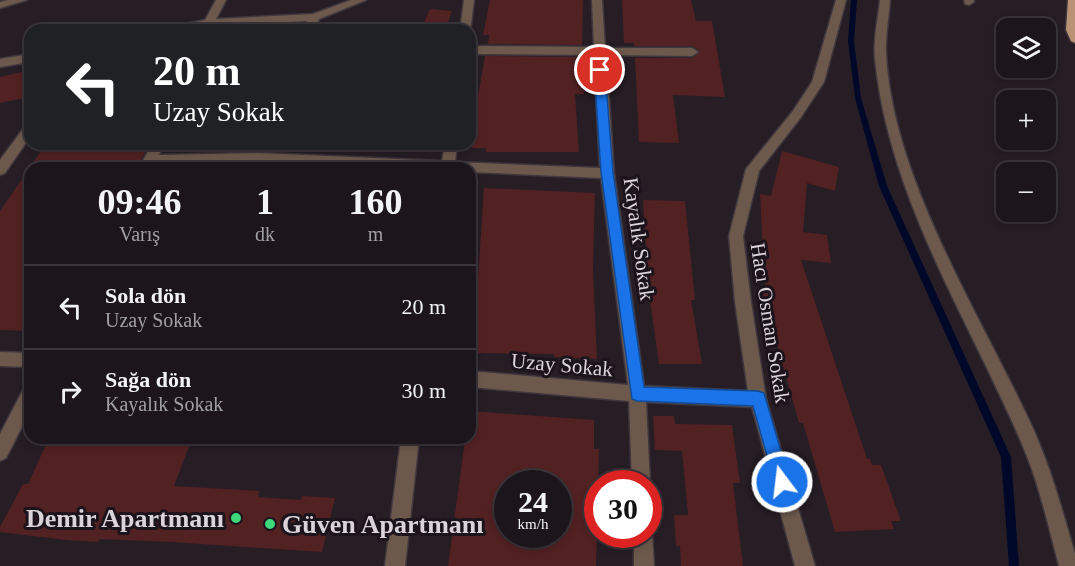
<!DOCTYPE html>
<html lang="tr">
<meta charset="utf-8">
<style>
body{margin:0;font-family:Georgia,serif;background:#251f25;color:#f1f3f6;height:100vh;display:flex;flex-direction:column;font-size:22px;white-space:nowrap}
*{box-sizing:border-box;margin:0}
p{font-size:20px;color:#a09fa3}
.icon{flex:none;width:33px;height:33px;fill:none;stroke:currentColor;stroke-width:2;stroke-linecap:round;stroke-linejoin:round}
.map{position:relative;flex:1;overflow:hidden}
.panel{position:absolute;left:24px;top:162px;width:452px;height:282px;display:flex;flex-direction:column;background:#1c161c;border-radius:18px;box-shadow:0 3px 9px #0003,0 0 0 2px #3a353b}
.panel>*{flex:none}
.top-card{position:absolute;left:24px;top:24px;width:452px;height:126px;border-radius:18px;box-shadow:0 3px 9px #0003,0 0 0 2px #3a353b;background:#202124;color:#fff;overflow:hidden}
.tools{position:absolute;left:996px;top:18px;display:grid;gap:12px}
.tools a{display:grid;place-items:center;width:60px;height:60px;border-radius:12px;background:#1c161c;box-shadow:0 3px 9px #0003,0 0 0 2px #3a353b;font-size:30px}
.speed{position:absolute;left:494px;top:470px;display:flex;gap:12px;font-size:30px;font-weight:700;text-align:center}
.speed>*{display:grid;place-content:center;width:78px;height:78px;border-radius:50%;background:#1c161c;box-shadow:0 3px 9px #0003,0 0 0 2px #3a353b;line-height:1}
.speed small{font-size:15px;font-weight:400}
.speed .limit{border:9px solid #d22;background:#fff;color:#111}
.pin{position:absolute;display:grid;place-items:center;width:51px;height:51px;color:#fff;margin:-26px;border:3px solid #fff;border-radius:50%;box-shadow:0 2px 6px #0007}
.me{position:absolute;width:66px;margin:-33px;rotate:345deg;stroke-linejoin:round;filter:drop-shadow(0 0 4px #0008)}
.turn{display:flex;align-items:center;gap:21px;height:126px;padding:0 30px;font-size:27px}
.turn .icon{width:78px;height:78px;stroke-width:2.5}
.turn b{display:block;font-size:42px;line-height:51px}
.eta{display:flex;justify-content:space-evenly;align-items:center;height:102px;text-align:center}
.eta b{font-size:36px;font-weight:800;line-height:42px}
ul{padding:0;list-style:none}
li{display:flex;align-items:center;gap:18px;height:84px;padding:0 30px;border-top:2px solid #3a353b}
li div{flex:1}
li b{display:block;font-size:22px}
li em{font-style:normal}
.map>svg:first-child{display:block}
.lines{fill:none;stroke-linecap:round;stroke-linejoin:round}
.stream{fill:#00082a;fill-rule:evenodd}
.building{fill:#522122;fill-rule:evenodd}
.minor-casing{stroke:#3f373e;stroke-width:3}
.major-casing{stroke:#3f373e;stroke-width:3}
.minor{fill:#6d594c;fill-rule:evenodd}
.major{fill:#ba9275;fill-rule:evenodd}
.route{fill:#1a73e8;stroke:#114b97;stroke-width:1.5}
.poi-dot{fill:#40d77c;stroke:#1c141c;stroke-width:2}
.labels{text-anchor:middle;stroke-width:6;stroke-linejoin:round;paint-order:stroke}
.street-label{font-size:21px;fill:#dad4da;stroke:#1c141c}
.near-poi-label{font-size:26px;font-weight:bold;fill:#dad4da;stroke:#1c141c;text-anchor:end}
</style>
<div class="map">
<svg width="1075" height="566" viewBox="0 0 1075 566">
<rect width="100%" height="100%" fill="#261d25"/>
<g class="lines">
<!-- stream -->
<polygon class="stream" points="851,0 857,0 854,41 861,98 887,186 1011,457 1019,566 1009,566 1001,457 879,186 855,98 848,41"/>
</g>
<!-- building -->
<g class="building">
<polygon points="490,0 583,0 582,45 488,44 489,35 483,35"/>
<polygon points="622,0 691,0 696,21 712,21 725,97 673,95 679,143 639,142 635,58 692,58 700,51 692,46 634,46 634,43 624,43"/>
<polygon points="430,9 452,11 445,30 421,30"/>
<polygon points="485,56 582,57 582,64 584,64 584,94 575,94 579,152 486,152 486,148 472,148 476,107"/>
<polygon points="26,71 24,98 0,103 0,77"/>
<polygon points="46,144 149,144 137,168 30,168 30,331 0,330 0,211"/>
<polygon points="782,151 839,167 835,191 807,183 803,232 827,235 831,263 801,260 867,459 870,459 872,465 881,465 901,521 891,521 894,529 835,532 803,423 799,423 762,290 765,290 760,194 771,196"/>
<polygon points="484,188 595,193 593,269 597,359 554,357 554,354 473,353"/>
<polygon points="643,200 685,201 695,300 691,300 702,364 659,364 649,293"/>
<path d="M470,411L594,420V449H599L596,566H448L465,440H470ZM507,483H558V534H507Z"/>
<polygon points="653,416 674,416 675,424 732,425 740,483 733,483 743,566 681,566 680,546 676,546 674,515 688,515 682,451 655,450"/>
<polygon points="49,438 192,438 174,486 259,491 258,497 301,500 302,496 335,498 322,552 171,542 100,539 98,542 66,540 0,532 0,527 23,484 28,484"/>
</g>
<g class="lines">
<defs>
<g id="minor">
<polygon points="8,0 27,0 0,8 0,2"/>
<polygon points="216,0 226,0 216,19 313,14 351,0 366,0 319,19 315,30 303,30 307,21 212,26 207,30 165,30 171,27 205,20"/>
<polygon points="464,0 474,0 470,33 470,30 460,30"/>
<polygon points="592,0 602,0 605,48 692,48 698,52 692,56 606,55 614,173 644,386 748,391 735,302 729,236 746,169 793,111 812,82 836,0 846,0 824,82 801,117 759,171 743,236 751,302 766,399 815,566 795,566 752,407 646,402 650,483 648,488 648,483 632,483 629,401 470,387 470,371 628,385 601,178 470,172 470,168 378,168 259,163 154,165 153,168 139,168 152,144 164,144 159,155 259,153 442,161 445,144 457,144 455,162 600,168 594,55 470,54 470,46 594,47"/>
<path d="M880,0H890C889,18 885,36 886,54C893,182 983,318 1035,433C1052,472 1063,513 1075,554V566H1059C1048,525 1039,483 1022,444C968,318 889,198 875,59C873,39 878,19 880,0Z"/>
<polygon points="964,0 974,0 974,2 969,5 965,4"/>
<polygon points="30,54 30,62 0,67 0,59"/>
<polygon points="30,127 30,137 5,173 0,175 0,160 23,129"/>
<polygon points="0,352 30,353 30,367 0,366"/>
<polygon points="30,386 30,411 6,458 0,461 0,434 24,388"/>
<polygon points="401,438 419,438 405,566 385,566"/>
<polygon points="648,527 652,534 654,566 634,566 634,534 648,534"/>
</g>
<polygon id="major" points="1068,0 1075,0 1075,43 1071,41 1066,30"/>
</defs>
<!-- minor casing -->
<use href="#minor" class="minor-casing"/>
<!-- major casing -->
<use href="#major" class="major-casing"/>
<!-- minor -->
<use href="#minor" class="minor"/>
<!-- major -->
<use href="#major" class="major"/>
</g>
<!-- route -->
<polygon class="route" points="600,67 605,70 613,172 644,387 758,391 764,393 790,482 787,488 782,490 776,488 753,406 637,401 632,399 601,172 594,70"/>
<!-- markers -->
<g class="poi-dot">
<circle cx="236" cy="518" r="6"/>
<circle cx="270" cy="524" r="6"/>
</g>
<g class="labels">
<!-- street labels -->
<g class="street-label">
<text transform="translate(639 239) rotate(82)" y="7">Kayalık Sokak</text>
<text transform="translate(770 323) rotate(81)" y="7">Hacı Osman Sokak</text>
<text transform="translate(562 365) rotate(5)" y="7">Uzay Sokak</text>
</g>
<!-- near-poi labels -->
<g class="near-poi-label">
<text x="224" y="527">Demir Apartmanı</text>
<text x="282" y="533" text-anchor="start">Güven Apartmanı</text>
</g>
</g>
</svg>
<div class="tools">
<a><svg class="icon" aria-label="layers" viewBox="0 0 24 24"><path d="M12 4l9 5-9 5-9-5zM3 14l9 5 9-5"/></svg></a>
<a>+</a>
<a>−</a>
</div>
<div class="speed"><div>24<small>km/h</small></div><div class="limit">30</div></div>
<div class="pin" style="left:600px;top:70px;background:#d93025"><svg class="icon" aria-label="arrive" viewBox="0 0 24 24"><path d="M6 21V4h12l-3 4 3 4H6"/></svg></div>
<svg class="me" style="left:782px;top:482px" viewBox="-20 -20 40 40"><circle r="17" fill="#1a73e8" stroke="#fff" stroke-width="3"/><path d="M0-11L8 9 0 5-8 9z" fill="#fff"/></svg>
<div class="top-card">
<div class="turn"><svg class="icon" aria-label="left" viewBox="0 0 24 24"><path d="M17 20v-9H6M10 6l-5 5 5 5"/></svg><div><b>20 m</b>Uzay Sokak</div></div>
</div>
<section class="panel">
<div class="eta">
<div><b>09:46</b><p>Varış</p></div>
<div><b>1</b><p>dk</p></div>
<div><b>160</b><p>m</p></div>
</div>
<ul>
<li><svg class="icon" aria-label="left" viewBox="0 0 24 24"><path d="M17 20v-9H6M10 6l-5 5 5 5"/></svg><div><b>Sola dön</b><p>Uzay Sokak</p></div><em>20 m</em></li>
<li><svg class="icon" aria-label="right" viewBox="0 0 24 24"><path d="M7 20v-9h11M14 6l5 5-5 5"/></svg><div><b>Sağa dön</b><p>Kayalık Sokak</p></div><em>30 m</em></li>
</ul>
</section>
</div>
